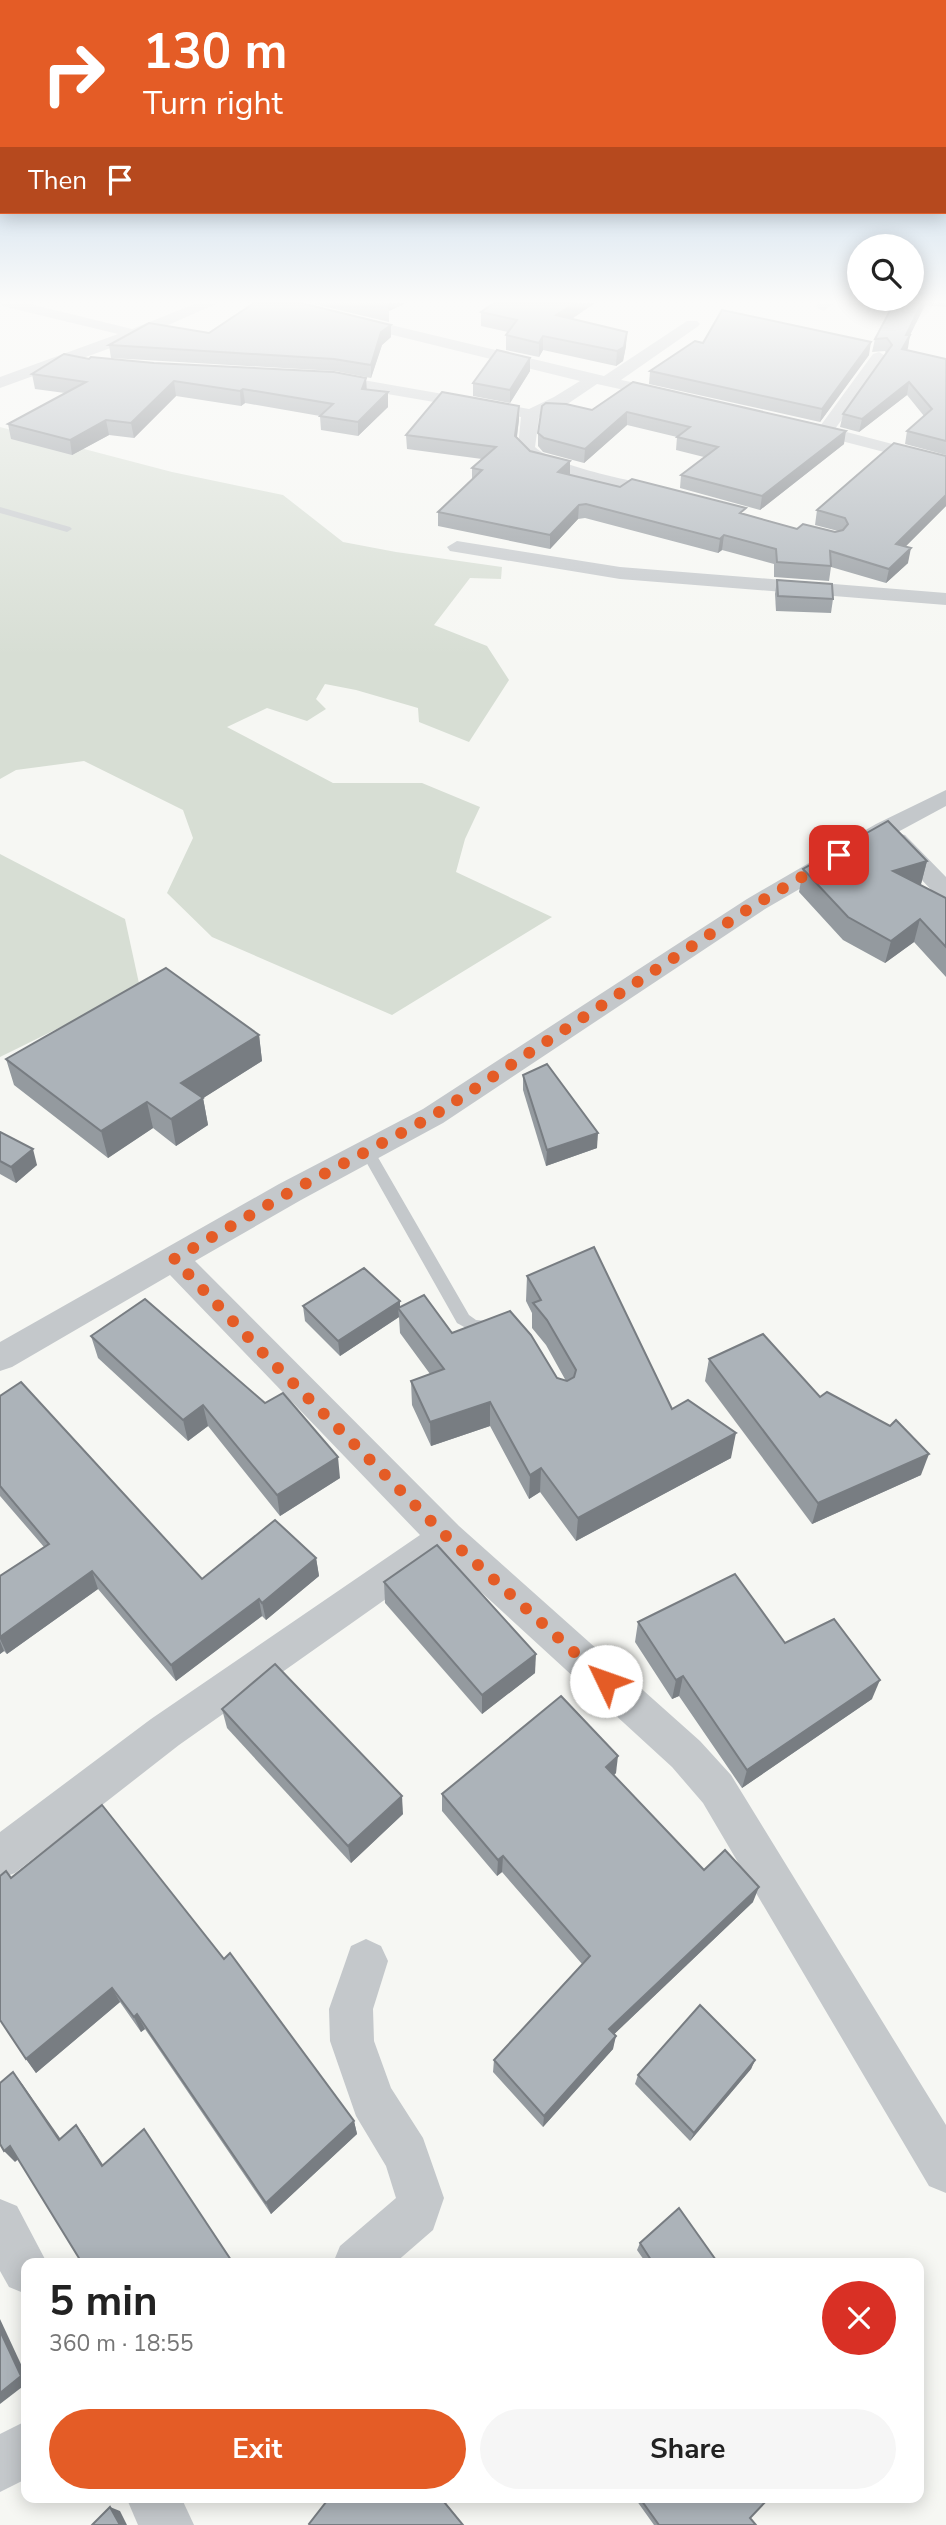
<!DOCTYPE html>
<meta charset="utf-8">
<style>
body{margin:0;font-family:"Nunito Sans",sans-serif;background:#f6f6f6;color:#222;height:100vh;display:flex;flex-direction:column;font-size:26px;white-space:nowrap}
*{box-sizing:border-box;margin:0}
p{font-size:23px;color:#767676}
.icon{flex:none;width:38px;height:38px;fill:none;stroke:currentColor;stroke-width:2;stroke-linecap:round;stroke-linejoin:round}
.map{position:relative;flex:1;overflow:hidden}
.panel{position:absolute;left:21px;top:2258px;width:903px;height:245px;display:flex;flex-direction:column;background:#fff;border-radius:14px;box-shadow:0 4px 18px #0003}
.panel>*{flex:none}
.banner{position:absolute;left:0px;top:0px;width:947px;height:214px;box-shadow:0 4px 18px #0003;background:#e45c26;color:#fff;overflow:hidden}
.fabs{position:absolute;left:847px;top:234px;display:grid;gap:14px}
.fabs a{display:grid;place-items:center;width:77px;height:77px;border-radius:50%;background:#fff;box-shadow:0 4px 18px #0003;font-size:35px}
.pin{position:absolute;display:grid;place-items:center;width:60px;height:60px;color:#fff;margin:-30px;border-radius:14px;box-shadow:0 4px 10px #0006}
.me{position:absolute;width:77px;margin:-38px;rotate:312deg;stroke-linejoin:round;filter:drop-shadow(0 0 5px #0008)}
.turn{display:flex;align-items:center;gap:24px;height:147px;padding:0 28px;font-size:32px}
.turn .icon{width:91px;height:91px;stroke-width:2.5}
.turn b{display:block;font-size:49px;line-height:60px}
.then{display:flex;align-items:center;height:66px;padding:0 28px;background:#0003;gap:14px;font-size:26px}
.round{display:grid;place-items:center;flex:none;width:74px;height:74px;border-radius:37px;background:#f6f6f6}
.head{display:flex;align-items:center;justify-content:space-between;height:119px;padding:0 28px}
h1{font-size:42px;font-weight:700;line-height:52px}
.primary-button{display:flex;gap:14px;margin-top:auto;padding:14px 28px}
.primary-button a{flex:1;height:80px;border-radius:42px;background:#e45c26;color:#fff;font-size:28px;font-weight:700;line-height:80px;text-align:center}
.primary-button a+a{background:#f6f6f6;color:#222}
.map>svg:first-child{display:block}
.green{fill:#d7ded4}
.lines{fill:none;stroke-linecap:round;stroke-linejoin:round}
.service{fill:#c4c8cb;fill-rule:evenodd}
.minor{fill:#c4c8cb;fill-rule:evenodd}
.wall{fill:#949a9f}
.shaded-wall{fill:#787d82}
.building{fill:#acb3b9;stroke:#787d82;stroke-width:2}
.route{stroke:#e45c26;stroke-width:12;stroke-dasharray:0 21.6}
</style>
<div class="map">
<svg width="946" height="2525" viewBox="0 0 946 2525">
<rect width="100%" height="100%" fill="#f6f7f3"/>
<!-- green -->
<g class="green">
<polygon points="0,427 172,472 283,495 343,542 396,552 502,567 501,579 470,578 434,625 487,646 509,680 469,742 419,722 418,708 356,690 325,684 316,699 326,709 307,721 267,708 227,727 333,783 422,783 480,807 465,839 456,872 552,917 392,1015 212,937 167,893 193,838 183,810 84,761 16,770 0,779"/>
<polygon points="0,854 125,919 140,988 0,1057"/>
</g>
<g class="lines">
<!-- service -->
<g class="service">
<polygon points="0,507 70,527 72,529 67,532 0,513"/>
<polygon points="367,1146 372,1147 469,1315 476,1320 498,1322 500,1326 498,1330 473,1332 457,1323 360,1151"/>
</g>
<!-- minor -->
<g class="minor">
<polygon points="0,303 26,303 132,329 197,303 218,303 141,337 0,388 0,377 118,334 2,306"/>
<path d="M272,303H299L604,376L687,321H697L700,324L697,327L621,380L676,391L678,395L676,399L670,400L597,384L566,405L539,417L535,447C557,468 640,482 672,490L675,494L666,500C637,492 529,472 518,447L521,417L323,383L315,378L323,373L529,409L554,397L580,381L275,306Z"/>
<polygon points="819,303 835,303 824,311 819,309 816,306"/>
<polygon points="879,352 887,357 835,429 946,458 946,468 799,430 796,426 805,421 821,425 873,354"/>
<polygon points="457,541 620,567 946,593 946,605 620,579 450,551 447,547"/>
<polygon points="946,790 946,806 896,833 905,835 946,877 946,899 937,896 884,840 765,909 443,1123 301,1200 195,1261 459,1526 700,1741 731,1775 946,2125 946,2193 929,2186 703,1803 672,1767 444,1558 179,1745 15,1873 0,1879 0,1832 151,1719 420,1535 170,1275 12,1367 0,1371 0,1342 279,1184 423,1109 747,899 876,824"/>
<polygon points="366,1939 381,1946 388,1961 373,2009 374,2041 391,2088 423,2138 444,2198 433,2230 395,2263 333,2263 340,2246 396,2198 386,2166 356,2116 330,2041 329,2009 351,1946"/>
<polygon points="0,2199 17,2206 47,2263 26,2263 26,2294 9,2287 0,2271"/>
<polygon points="26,2421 26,2479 0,2492 0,2434"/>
<polygon points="126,2497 181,2497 194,2525 138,2525"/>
</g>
</g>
<!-- wall -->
<g class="wall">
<polygon points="310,303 406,303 389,311 389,322"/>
<polygon points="595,303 572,319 626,346 623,361 616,366 543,350 539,357 506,350 506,335 508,332 481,326 481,312"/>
<polygon points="837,303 946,303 946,307 925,305 910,335 907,350 946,359 946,455 905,444 907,431 924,416 907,395 859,432 840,427 843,414 886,353 885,351 872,352 875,339 891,309"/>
<polygon points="391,325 391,337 382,345 371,378 335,371 111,358 109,345"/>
<polygon points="703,343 869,355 820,422 649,384 650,371"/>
<polygon points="530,358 530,371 510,403 473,396 473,383"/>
<polygon points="89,359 366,389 388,407 358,436 321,430 320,416 245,403 241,406 176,396 134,438 109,435 72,455 11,439 8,424 65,393 35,389 32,374"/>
<polygon points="633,382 844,444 760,510 680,488 681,475 704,457 676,450 677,437 627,425 584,463 543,452 538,446 538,433 592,410"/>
<polygon points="519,419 517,437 530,451 570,461 570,475 620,487 745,514 797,529 835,532 838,531 815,525 817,510 946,456 946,506 905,547 908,563 886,583 831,567 829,581 774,577 774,564 722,550 718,553 585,518 578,519 550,549 438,526 438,512 472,480 472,468 482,459 407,449 406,435"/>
<polygon points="777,580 833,599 831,613 776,611 775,594"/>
<polygon points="927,861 921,884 919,884 946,898 946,977 914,942 885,963 843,940 799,892 803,869"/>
<polygon points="259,1035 262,1061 203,1098 208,1125 176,1146 153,1128 108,1158 14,1085 6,1059"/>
<polygon points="523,1075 597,1148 546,1166 523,1090"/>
<polygon points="0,1132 37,1165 16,1183 0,1174"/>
<polygon points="527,1276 672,1409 731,1458 576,1541 540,1492 529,1499 490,1426 431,1446 412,1405 411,1381 430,1374 400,1333 399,1317 340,1356 305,1321 303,1306 400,1301 400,1307 452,1333 566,1381 546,1345 532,1328 532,1313 526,1301"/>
<polygon points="91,1336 265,1403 340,1478 280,1516 208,1426 188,1441 98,1358"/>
<polygon points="709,1359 820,1397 921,1475 812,1524 705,1381"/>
<polygon points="0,1396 202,1579 316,1558 319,1576 266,1620 262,1616 176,1681 98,1589 7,1654 4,1651 0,1654 0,1576 44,1547 0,1496"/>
<polygon points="384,1582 535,1673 482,1714 385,1603"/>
<polygon points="638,1622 872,1699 742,1788 679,1696 672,1699 635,1642"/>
<polygon points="222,1709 403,1814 351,1863 227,1728"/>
<polygon points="616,1773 614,1775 704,1870 753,1902 614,2034 613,2049 543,2127 493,2072 494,2060 582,1964 502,1872 497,1876 442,1811 442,1794"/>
<polygon points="11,1878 224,1959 354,2121 357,2134 271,2214 145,2029 141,2032 120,2002 36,2073 26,2059"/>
<polygon points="755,2060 751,2069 690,2141 635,2084 638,2075"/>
<polygon points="640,2243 718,2263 646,2263 637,2250"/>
<polygon points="634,2497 770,2497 750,2518 756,2525 654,2525"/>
</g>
<!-- shaded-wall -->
<g class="shaded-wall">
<polygon points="387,303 406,303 389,311"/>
<polygon points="575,303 595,303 556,329 556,315"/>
<polygon points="922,303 925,303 925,305 907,341 910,335 908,348 900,362 906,335"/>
<polygon points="391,325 391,337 382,345 371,378 371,365 381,332"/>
<polygon points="627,332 626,346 623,361 616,366 617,351"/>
<polygon points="543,336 543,350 539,357 539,343"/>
<polygon points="871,342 869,355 820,422 822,409"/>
<polygon points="530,358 530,371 510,403 510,390"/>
<polygon points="366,378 367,392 362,389"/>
<polygon points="174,381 176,396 134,438 131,423"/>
<polygon points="909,382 907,395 859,432 862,419"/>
<polygon points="243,389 245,403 241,406 240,391"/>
<polygon points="388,392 388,407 358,436 358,422"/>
<polygon points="519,406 519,419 515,450 515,436"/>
<polygon points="627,412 627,425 584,463 585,449"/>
<polygon points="106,420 109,435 72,455 70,440"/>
<polygon points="846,431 844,444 760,510 762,496"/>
<polygon points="570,461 570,475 558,472"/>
<polygon points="946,495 946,506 893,559 896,544"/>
<polygon points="579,505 578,519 550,549 550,535"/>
<polygon points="724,535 722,550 718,553 720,539"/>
<polygon points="911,548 908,563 886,583 889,569"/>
<polygon points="927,861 921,884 888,894 893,871"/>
<polygon points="920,919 914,942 885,963 891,941"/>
<polygon points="259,1035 262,1061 186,1109 181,1083"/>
<polygon points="203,1098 208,1125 176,1146 171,1119"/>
<polygon points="147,1102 153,1128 108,1158 101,1131"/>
<polygon points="598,1133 597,1148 546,1166 547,1150"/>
<polygon points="33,1149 37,1165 16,1183 11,1167"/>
<polygon points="400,1301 400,1310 398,1308 399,1317 340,1356 338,1341"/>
<polygon points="490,1402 490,1426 431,1446 430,1422"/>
<polygon points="203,1405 208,1426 188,1441 183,1420"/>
<polygon points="736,1433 731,1458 576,1541 578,1518"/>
<polygon points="929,1454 921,1475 812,1524 818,1503"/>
<polygon points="338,1457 340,1478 280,1516 277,1495"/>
<polygon points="541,1468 540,1492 529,1499 530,1475"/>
<polygon points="316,1558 319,1576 266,1620 262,1603"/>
<polygon points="92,1571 98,1589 7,1654 0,1639 0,1637"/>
<polygon points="259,1599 262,1616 176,1681 171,1665"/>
<polygon points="0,1641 4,1651 0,1654"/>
<polygon points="536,1654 535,1673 482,1714 482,1695"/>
<polygon points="683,1676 679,1696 672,1699 676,1680"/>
<polygon points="880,1680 872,1699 742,1788 747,1770"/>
<polygon points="618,1756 616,1773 604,1784 606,1767"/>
<polygon points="402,1796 403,1814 351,1863 348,1846"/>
<polygon points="503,1856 502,1872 497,1876 498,1860"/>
<polygon points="759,1887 753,1902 606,2042 609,2029"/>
<polygon points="112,1988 120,2002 36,2073 26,2059"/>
<polygon points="137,2014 145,2029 141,2032 134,2017"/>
<polygon points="616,2036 613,2049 543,2127 544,2116"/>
<polygon points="755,2060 751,2069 690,2141 694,2133"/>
<polygon points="13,2072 23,2085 69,2151 59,2140"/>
<polygon points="354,2121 357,2134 271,2214 266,2203"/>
<polygon points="76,2125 85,2137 111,2177 102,2166"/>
<polygon points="10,2146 21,2157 15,2162 4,2151"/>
<polygon points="0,2319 26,2375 26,2384 0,2404"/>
<polygon points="110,2507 120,2511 127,2525 120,2525"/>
</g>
<!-- building -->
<g class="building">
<polygon points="254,303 301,303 391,325 381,332 371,365 334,359 109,345 149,323 209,333"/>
<polygon points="494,303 575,303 556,315 627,332 624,347 617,351 543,336 539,343 506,335 517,320 481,312"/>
<polygon points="894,303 922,303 906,335 910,335 902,349 946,359 946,441 907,431 932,409 909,382 862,419 843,414 892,345 887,338 875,339"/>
<polygon points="722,310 871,342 822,409 650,371 695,341 703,343"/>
<polygon points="497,350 530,358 510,390 473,383"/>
<polygon points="64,354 89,359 91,357 154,363 334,372 366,378 362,389 388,392 358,422 320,416 333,404 243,389 240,391 174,381 131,423 106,420 70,440 8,424 86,382 32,374"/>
<polygon points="633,382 846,431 762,496 681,475 718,447 677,437 690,427 627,412 585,449 544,438 538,433 542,406 546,403 566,404 592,410"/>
<polygon points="442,392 519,406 515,436 530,451 570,461 558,472 620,487 632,479 746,508 740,513 797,529 803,524 835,532 843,530 848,524 845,518 817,510 894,443 946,456 946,495 896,544 911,548 889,569 830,551 831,566 777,562 776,549 724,535 720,539 586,504 579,505 550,535 438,512 482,470 472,468 496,447 406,435"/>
<polygon points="777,580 832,584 833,599 778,596"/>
<polygon points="888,821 927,861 893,871 946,898 946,947 920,919 891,941 848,917 803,869"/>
<polygon points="166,968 259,1035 181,1083 203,1098 171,1119 147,1102 101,1131 6,1059"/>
<polygon points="547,1064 598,1133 547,1150 523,1075"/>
<polygon points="0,1132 33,1149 11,1167 0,1161"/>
<polygon points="594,1247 672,1409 688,1400 736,1433 578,1518 541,1468 530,1475 490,1402 430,1422 411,1381 444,1369 398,1308 424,1295 452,1333 510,1311 531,1335 557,1378 567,1381 574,1377 576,1370 547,1320 533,1303 541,1300 527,1276"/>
<polygon points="364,1268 400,1301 338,1341 303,1306"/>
<polygon points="145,1299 265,1403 283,1393 338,1457 277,1495 203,1405 183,1420 91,1336"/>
<polygon points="763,1334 820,1397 827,1392 890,1426 896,1420 929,1454 818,1503 709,1359"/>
<polygon points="21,1382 202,1579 275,1520 316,1558 262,1603 259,1599 171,1665 92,1571 0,1637 0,1576 49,1544 0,1486 0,1396"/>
<polygon points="437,1545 536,1654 482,1695 384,1582"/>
<polygon points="735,1574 785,1643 834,1619 880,1680 747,1770 683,1676 676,1680 638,1622"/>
<polygon points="275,1664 402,1796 348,1846 222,1709"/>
<polygon points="561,1696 618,1756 606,1767 704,1870 725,1850 759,1887 609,2029 616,2036 544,2116 494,2060 590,1956 503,1856 498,1860 442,1794"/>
<polygon points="102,1805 224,1959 230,1953 354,2121 266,2203 137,2014 134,2017 112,1988 26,2059 0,2020 0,1876 6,1871 11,1878"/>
<polygon points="700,2005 755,2060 694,2133 638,2075"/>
<polygon points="13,2072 59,2140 76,2125 102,2166 144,2129 233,2263 82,2263 10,2146 4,2151 0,2144 0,2083"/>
<polygon points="679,2208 718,2263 653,2263 640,2243"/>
<polygon points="0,2331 21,2376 0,2393"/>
<polygon points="330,2497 440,2497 463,2525 310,2525 309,2524"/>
<polygon points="639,2497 770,2497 750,2518 756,2525 659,2525"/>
<polygon points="110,2507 120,2525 92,2525"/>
</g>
<!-- sky -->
<linearGradient id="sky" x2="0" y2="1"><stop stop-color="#97bcdd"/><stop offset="0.46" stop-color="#fbfbfa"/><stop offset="1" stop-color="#fbfbfa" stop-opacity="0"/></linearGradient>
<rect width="946" height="656" fill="url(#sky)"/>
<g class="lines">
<!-- route -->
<polyline class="route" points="606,1681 446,1536 264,1354 174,1259 290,1192 433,1116 756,904 839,855"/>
</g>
</svg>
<div class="fabs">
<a><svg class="icon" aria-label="search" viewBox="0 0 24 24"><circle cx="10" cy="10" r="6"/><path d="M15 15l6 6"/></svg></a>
</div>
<div class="pin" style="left:839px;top:855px;background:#d93025"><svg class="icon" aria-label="arrive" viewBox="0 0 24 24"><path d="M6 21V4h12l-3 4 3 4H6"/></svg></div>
<svg class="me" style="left:606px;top:1681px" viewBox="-20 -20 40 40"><circle r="19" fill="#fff"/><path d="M0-13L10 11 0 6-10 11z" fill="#e45c26"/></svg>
<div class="banner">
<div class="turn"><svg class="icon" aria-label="right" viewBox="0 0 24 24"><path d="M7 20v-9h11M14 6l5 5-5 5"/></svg><div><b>130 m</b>Turn right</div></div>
<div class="then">Then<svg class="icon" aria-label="arrive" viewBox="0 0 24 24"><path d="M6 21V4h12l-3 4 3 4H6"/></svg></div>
</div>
<section class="panel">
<div class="head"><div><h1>5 min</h1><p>360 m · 18:55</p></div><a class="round" style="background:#d93025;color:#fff"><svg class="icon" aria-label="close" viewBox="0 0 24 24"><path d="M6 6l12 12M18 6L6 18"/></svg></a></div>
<div class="primary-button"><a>Exit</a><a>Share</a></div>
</section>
</div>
